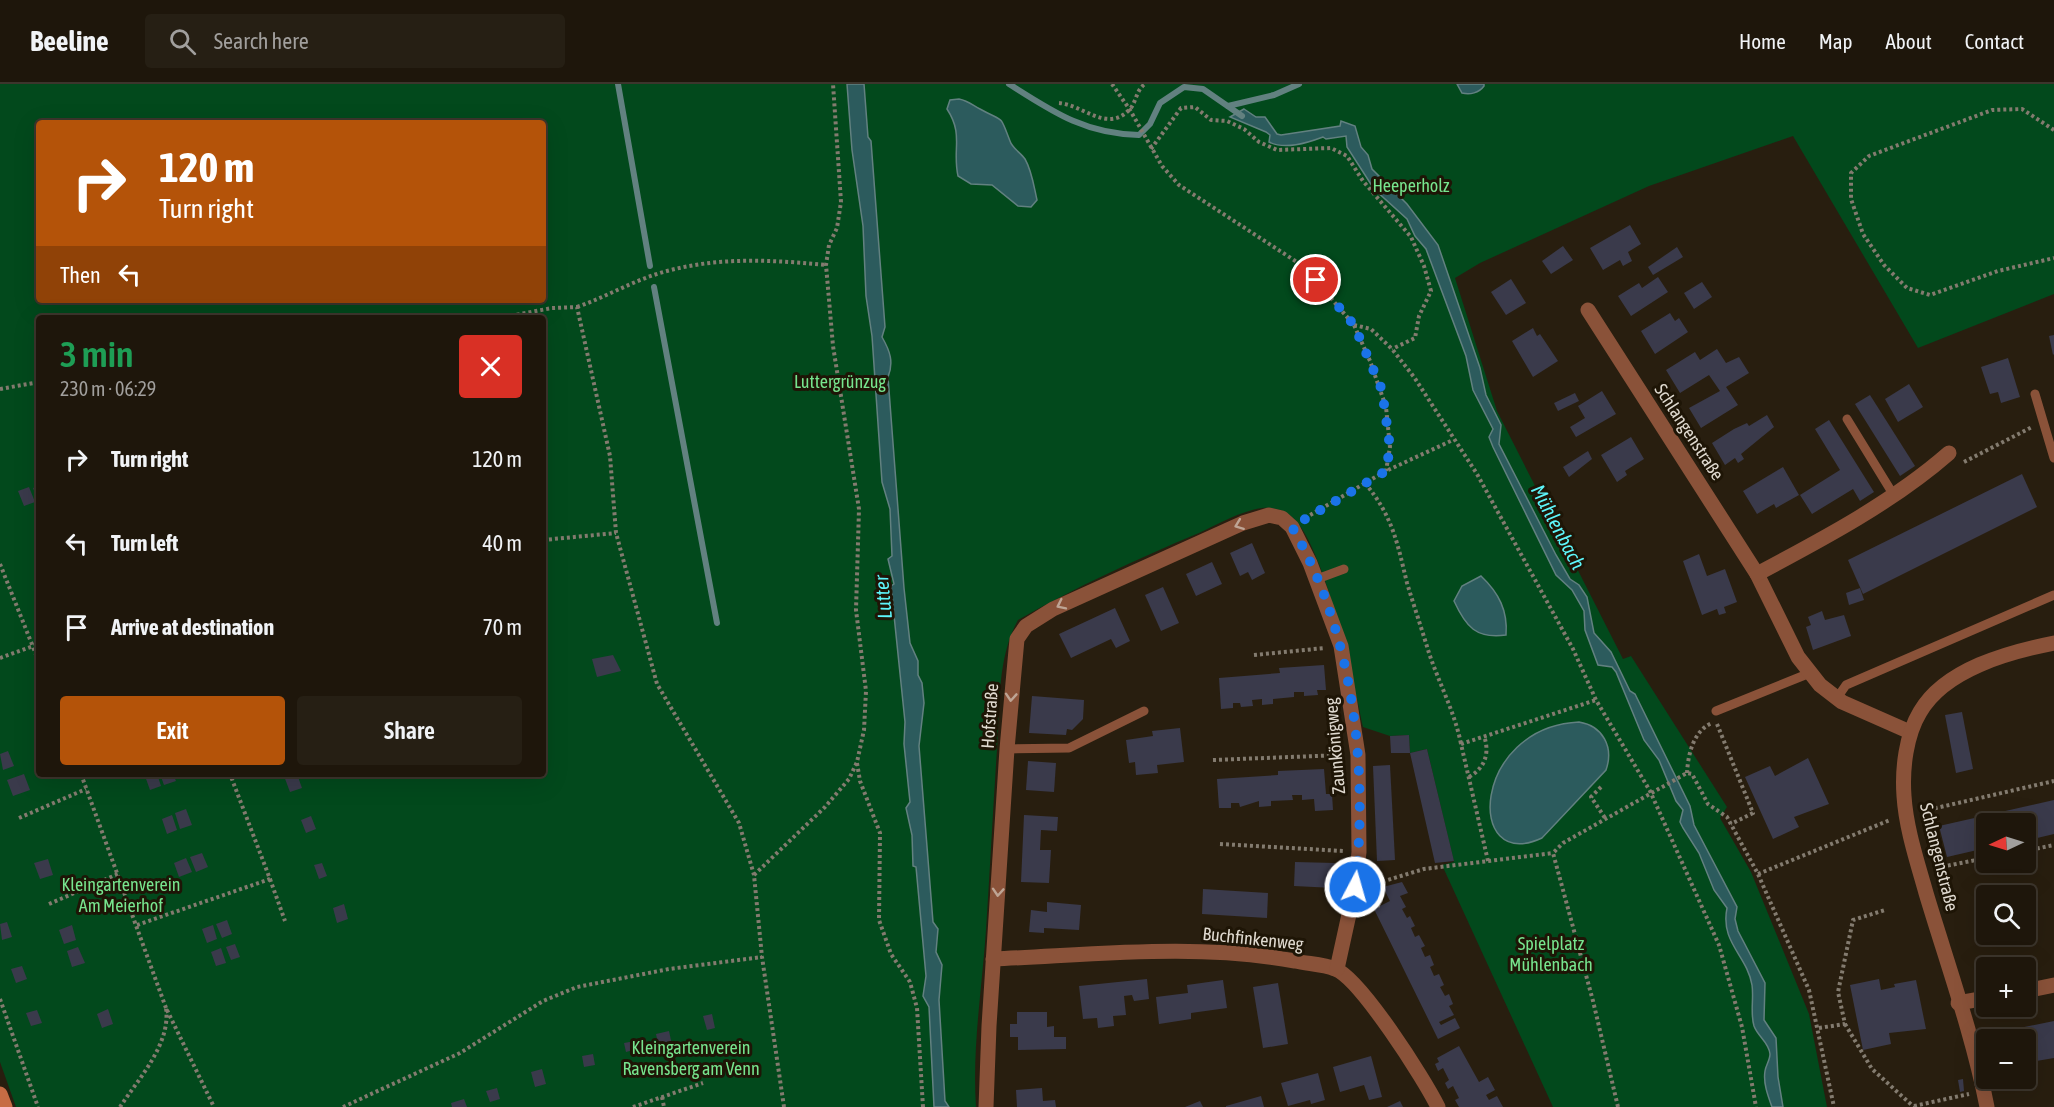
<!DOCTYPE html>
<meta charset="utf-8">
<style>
body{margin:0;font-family:"Asap Condensed",sans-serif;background:#261f14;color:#f1f3f6;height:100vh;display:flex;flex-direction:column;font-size:22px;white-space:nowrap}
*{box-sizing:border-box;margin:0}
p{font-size:20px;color:#a19f9d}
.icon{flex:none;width:33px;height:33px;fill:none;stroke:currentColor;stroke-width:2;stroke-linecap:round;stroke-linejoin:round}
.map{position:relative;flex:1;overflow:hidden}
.side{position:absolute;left:36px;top:231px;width:510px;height:462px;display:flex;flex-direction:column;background:#1e160b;border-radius:6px;box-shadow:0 6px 24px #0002,0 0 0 2px #3c352c}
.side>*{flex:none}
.banner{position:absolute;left:36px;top:36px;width:510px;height:183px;border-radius:6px;box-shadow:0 6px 24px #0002,0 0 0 2px #3c352c;background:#b45309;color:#fff;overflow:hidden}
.needle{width:39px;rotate:266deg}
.fabs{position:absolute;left:1976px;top:729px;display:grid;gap:12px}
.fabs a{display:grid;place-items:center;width:60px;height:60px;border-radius:6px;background:#1e160b;box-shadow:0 6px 24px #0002,0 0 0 2px #3c352c;font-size:30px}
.pin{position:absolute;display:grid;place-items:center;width:51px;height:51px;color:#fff;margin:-26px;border:3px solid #fff;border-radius:50%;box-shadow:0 2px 6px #0007}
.me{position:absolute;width:66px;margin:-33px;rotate:6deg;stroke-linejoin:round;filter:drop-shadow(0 0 4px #0008)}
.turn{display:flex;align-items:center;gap:21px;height:126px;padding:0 24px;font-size:27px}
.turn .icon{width:78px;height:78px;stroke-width:2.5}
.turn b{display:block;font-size:42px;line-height:51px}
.then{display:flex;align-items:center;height:57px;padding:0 24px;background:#0003;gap:12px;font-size:22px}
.round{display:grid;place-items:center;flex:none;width:63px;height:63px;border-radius:6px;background:#261f14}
.summary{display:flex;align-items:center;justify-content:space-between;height:102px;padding:0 24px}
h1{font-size:36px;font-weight:600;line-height:45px;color:#1e9e55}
.primary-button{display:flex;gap:12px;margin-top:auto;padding:12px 24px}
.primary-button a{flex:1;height:69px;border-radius:6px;background:#b45309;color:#fff;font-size:24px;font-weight:600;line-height:69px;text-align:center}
.primary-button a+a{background:#261f14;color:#f1f3f6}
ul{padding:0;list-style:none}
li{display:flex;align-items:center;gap:18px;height:84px;padding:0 24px}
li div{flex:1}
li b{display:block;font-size:22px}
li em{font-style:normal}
header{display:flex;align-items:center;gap:36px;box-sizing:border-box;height:84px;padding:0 30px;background:#1e160b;border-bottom:2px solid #3c352c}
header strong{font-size:28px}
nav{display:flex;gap:33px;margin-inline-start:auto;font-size:21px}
.search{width:420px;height:54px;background:#261f14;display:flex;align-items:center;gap:15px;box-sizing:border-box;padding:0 21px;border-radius:6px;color:#a19f9d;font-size:22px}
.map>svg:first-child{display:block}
.green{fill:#02491c;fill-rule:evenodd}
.water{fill:#2c5b5d;stroke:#628180;stroke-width:1.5}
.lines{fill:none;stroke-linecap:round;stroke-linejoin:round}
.stream{stroke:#628180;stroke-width:6}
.building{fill:#3a3a4b}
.path{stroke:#837b6f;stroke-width:4;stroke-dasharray:3 3;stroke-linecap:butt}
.service{stroke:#8a5239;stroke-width:9}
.minor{stroke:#8a5239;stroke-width:15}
.secondary{stroke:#c76c44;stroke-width:15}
.oneway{stroke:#bea494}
.route{stroke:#1a73e8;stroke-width:10;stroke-dasharray:0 18}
.labels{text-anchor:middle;stroke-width:6;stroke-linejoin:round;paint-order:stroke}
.park-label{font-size:18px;fill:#77e58e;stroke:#1e1506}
.street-label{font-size:18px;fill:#e0dad0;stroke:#1e1506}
.water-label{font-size:20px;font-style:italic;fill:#5df5fa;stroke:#1e1506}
</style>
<header>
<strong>Beeline</strong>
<div class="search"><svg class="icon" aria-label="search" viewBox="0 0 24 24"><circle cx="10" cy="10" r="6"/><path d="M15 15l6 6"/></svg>Search here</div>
<nav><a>Home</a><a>Map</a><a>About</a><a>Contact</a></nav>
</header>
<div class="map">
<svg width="2054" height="1023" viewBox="0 0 2054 1023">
<rect width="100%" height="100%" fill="#281e0f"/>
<!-- green -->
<path class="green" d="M0,0H2054V210L1918,264L1793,52L1649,102L1480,179L1455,194L1497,327L1623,575L1631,572L1727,723L1720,734L1751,788L1809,930L1827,1023H1553L1442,781L1454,778L1427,665L1410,669L1409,651L1390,652L1363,643C1355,601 1323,458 1292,433C1284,426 1273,423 1262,424C1241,427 1218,440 1199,449C1137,475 1076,503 1018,536C997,574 1000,622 997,665C993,725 990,786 986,846C982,905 972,964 976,1023H16L0,978ZM39,39H543V216H39ZM39,234H543V690H39Z"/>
<!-- water -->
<g class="water">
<path d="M847,0H864L868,53L871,57L885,243L882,253C890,267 894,278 888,293L904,504L910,559L918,577V591L922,599L924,619L919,662L933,838L938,845L936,868L942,881L939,916L945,1017L949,1023H934L929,923L923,912L926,892L916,783L913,782L912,751L906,724L910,718L904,660L905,638L891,502L894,500L888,475L892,472L890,425L882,398L872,252L866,212L863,142L852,66Z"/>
<path d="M1457,0H1484V2C1479,9 1470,11 1462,9Z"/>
<path d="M959,15C969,17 972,21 980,25C1005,39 999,29 1010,57C1012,64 1021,69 1025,75C1032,87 1034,103 1037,116L1031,123L1018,122L992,101L971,100L958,92C952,65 964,51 947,25L950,16Z"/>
<path d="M1244,25L1256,33H1265L1277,50L1281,51L1340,42L1341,37L1355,42L1361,63L1368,71L1372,85L1407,120L1438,161L1480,284L1486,311L1501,341L1499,360L1556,471L1570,495L1579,501L1587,513L1594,549L1611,568L1630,607L1635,610L1690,722L1694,741L1737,823L1735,835L1738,847L1765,899L1764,936L1776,954L1778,993L1783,1023H1772C1768,1012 1763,999 1765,987C1766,981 1770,976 1770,970C1769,958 1758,953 1754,942C1750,929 1754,914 1752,901C1747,871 1720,859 1727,824L1714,806L1699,769L1683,744L1680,738L1683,726L1676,717L1659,676L1644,656L1616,588L1612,583L1598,581L1585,546L1584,527L1572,506L1556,491L1493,363L1489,353L1493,345L1473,306L1466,272L1426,165L1415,152L1407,135L1374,105L1347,63L1346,52L1326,55L1323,53C1307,59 1285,66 1269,58L1270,51L1266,48L1230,33Z"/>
<path d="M1481,492C1499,509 1508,527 1506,551C1476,555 1466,543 1454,517L1462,502Z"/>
<path d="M1579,638C1603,642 1614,663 1606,686L1542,754C1464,790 1472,643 1579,638Z"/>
</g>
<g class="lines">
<!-- stream -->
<g class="stream">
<polyline points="618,0 650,182"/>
<path d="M1009,0C1053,28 1085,50 1139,51L1150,40L1160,19L1184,3L1203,5L1242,32"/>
<polyline points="1228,22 1274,11 1299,0"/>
<polyline points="654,203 717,539"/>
</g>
</g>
<!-- building -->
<g class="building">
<polygon points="1630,141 1641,160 1628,168 1632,177 1623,182 1620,176 1603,186 1590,164"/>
<polygon points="1563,162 1573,176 1551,190 1542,177"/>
<polygon points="1677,163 1683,173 1653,191 1648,183"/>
<polygon points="1658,193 1668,208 1631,232 1618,212 1639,199 1642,204"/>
<polygon points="1511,195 1526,219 1506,231 1491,208"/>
<polygon points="1702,198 1712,213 1694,225 1684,209"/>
<polygon points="1670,229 1675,237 1679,234 1688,248 1655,270 1641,247"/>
<polygon points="1533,244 1537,252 1540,250 1558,277 1533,293 1512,257"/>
<polygon points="2054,251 2054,270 2053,271 2049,252"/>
<polygon points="1717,265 1726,279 1739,273 1749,289 1726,303 1738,321 1701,344 1689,324 1720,307 1709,291 1680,309 1666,286 1695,268 1700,276"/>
<polygon points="2008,274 2020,313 2001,319 1998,308 1990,310 1981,283"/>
<polygon points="1909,300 1923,323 1898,338 1885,315"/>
<polygon points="1602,307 1616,330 1576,353 1570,343 1585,334 1578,322"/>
<polygon points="1575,309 1579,317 1558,327 1554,319"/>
<polygon points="1870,311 1915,382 1900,392 1855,320"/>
<polygon points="1767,331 1774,343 1741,370 1744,375 1738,379 1735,374 1725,381 1712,359 1734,345 1747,339 1749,342"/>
<polygon points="1829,336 1874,408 1860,417 1853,405 1812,430 1800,411 1840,386 1815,345"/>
<polygon points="1631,353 1644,375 1625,387 1627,391 1617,398 1601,371"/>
<polygon points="1588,367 1592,375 1569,393 1563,383"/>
<polygon points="1783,383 1799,411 1776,424 1774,420 1757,430 1743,407"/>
<polygon points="2022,390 2037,423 1863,510 1848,476"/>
<polygon points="39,402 39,420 33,404"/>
<polygon points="29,403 35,418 24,422 18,407"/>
<polygon points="1252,459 1265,489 1252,496 1248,488 1240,492 1230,469"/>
<polygon points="1699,470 1707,492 1725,485 1737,518 1724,523 1726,529 1719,531 1717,525 1702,531 1683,477"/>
<polygon points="1212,478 1222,500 1196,512 1186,490"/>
<polygon points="1163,503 1179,539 1161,547 1145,511"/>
<polygon points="1860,504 1864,516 1849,521 1846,509"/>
<polygon points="1115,524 1130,557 1116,564 1111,555 1071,574 1059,550"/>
<polygon points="1822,527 1825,536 1844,531 1851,552 1813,566 1806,543 1811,541 1808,533"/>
<polygon points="613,571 621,587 597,593 592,575"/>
<polygon points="1324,581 1326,606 1317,606 1318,611 1304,612 1304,608 1294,608 1294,613 1273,615 1273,620 1262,621 1262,615 1252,616 1253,622 1241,623 1240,619 1233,619 1233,624 1221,625 1219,594 1280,589 1279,584"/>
<polygon points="1032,612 1084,616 1083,635 1072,646 1067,645 1066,651 1029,649"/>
<polygon points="1962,628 1973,685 1956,689 1945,631"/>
<polygon points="1180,644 1184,678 1157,681 1158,689 1136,691 1135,678 1129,679 1126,656 1153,652 1152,647"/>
<polygon points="1409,651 1410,669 1427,665 1454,777 1435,779 1410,669 1391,669 1390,652"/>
<polygon points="8,667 14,682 3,686 0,670"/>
<polygon points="1808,674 1829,720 1794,733 1799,743 1773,755 1745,693 1770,682 1775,692"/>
<polygon points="1028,677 1056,679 1054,708 1026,706"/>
<polygon points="1390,681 1395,776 1377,777 1373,682"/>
<polygon points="1324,685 1326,710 1332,710 1333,726 1315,727 1314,715 1302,716 1302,711 1292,711 1293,716 1271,717 1271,722 1259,723 1259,717 1240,723 1239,719 1231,719 1231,724 1219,724 1217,695 1278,691 1278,687"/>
<polygon points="24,690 30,706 13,712 7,696"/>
<polygon points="151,690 157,690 161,702 150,706 145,692"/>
<polygon points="160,690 173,690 176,697 164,701"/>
<polygon points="290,690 297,690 302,704 290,708 284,692"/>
<polygon points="2054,716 2054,750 2025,757 2025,740 1986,740 1986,764 1947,773 1939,742"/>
<polygon points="186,725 192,741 180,745 175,729"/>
<polygon points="172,731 177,746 167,750 162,735"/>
<polygon points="1024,731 1058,733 1057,747 1041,746 1040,766 1051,766 1049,799 1021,798"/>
<polygon points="311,732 316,745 306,749 301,736"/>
<polygon points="202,769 208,783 196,788 190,773"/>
<polygon points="186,774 192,788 179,793 174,779"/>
<polygon points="48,775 53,791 40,795 34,779"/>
<polygon points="1295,778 1335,779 1334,804 1294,802"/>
<polygon points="322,779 327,792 319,795 314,781"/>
<polygon points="1402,798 1408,809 1400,812 1406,823 1402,825 1407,834 1410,832 1415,842 1411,844 1415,853 1419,851 1425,862 1421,864 1425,873 1430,871 1434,881 1430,883 1434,892 1439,890 1444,901 1440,903 1445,912 1449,910 1453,920 1449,922 1454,931 1439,938 1441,941 1455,934 1460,944 1438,955 1374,825 1390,817 1383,803"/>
<polygon points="1203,805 1268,809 1267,834 1202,830"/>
<polygon points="1047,818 1081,821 1079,846 1044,844 1044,849 1029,848 1031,826 1047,828"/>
<polygon points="344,820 348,835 337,839 333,824"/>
<polygon points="227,836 232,850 222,854 216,840"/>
<polygon points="7,838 12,853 2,856 0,840"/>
<polygon points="72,841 76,856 64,860 59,846"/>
<polygon points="213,841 217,855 207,859 202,845"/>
<polygon points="235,860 240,873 231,876 226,863"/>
<polygon points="78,863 85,879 72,883 67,867"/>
<polygon points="221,864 226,879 216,882 211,868"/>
<polygon points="22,882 27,895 16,899 11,885"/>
<polygon points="1147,895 1149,915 1134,917 1132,911 1124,912 1126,931 1113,932 1114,942 1098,944 1097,934 1083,935 1079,902"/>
<polygon points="1879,895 1881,906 1895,903 1894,900 1916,896 1926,945 1889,949 1891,960 1863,966 1850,901"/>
<polygon points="1223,896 1227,924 1191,929 1191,935 1159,940 1156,913 1188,909 1187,901"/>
<polygon points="1278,899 1288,960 1263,964 1253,903"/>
<polygon points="108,925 113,940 102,944 97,930"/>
<polygon points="37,926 42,939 31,942 26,929"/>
<polygon points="1017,928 1047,928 1047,943 1054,942 1054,953 1066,953 1066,965 1018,966 1018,953 1010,953 1010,940 1017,940"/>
<polygon points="712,930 715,944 707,946 703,932"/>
<polygon points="2054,937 2054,974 2025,979 2025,956 2007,956 2005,947"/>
<polygon points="669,947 672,961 659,964 656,950"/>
<polygon points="635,957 637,965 626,968 624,959"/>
<polygon points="1459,962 1479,998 1488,993 1495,1006 1486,1011 1489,1016 1497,1012 1503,1023 1459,1023 1455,1016 1459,1014 1453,1002 1448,1005 1445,999 1449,996 1443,984 1438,987 1435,980 1439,978 1437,974"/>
<polygon points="593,970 595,981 584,983 582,972"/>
<polygon points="1371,972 1382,1013 1369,1016 1364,1001 1340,1008 1333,983"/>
<polygon points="542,985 546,1000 535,1003 531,988"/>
<polygon points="1318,989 1325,1016 1311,1020 1310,1016 1288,1022 1281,999"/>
<polygon points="1963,995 1964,1007 1960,1008 1958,996"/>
<polygon points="497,1004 500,1015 490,1018 486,1007"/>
<polygon points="1042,1004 1043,1017 1055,1016 1056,1023 1017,1023 1016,1006"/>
<polygon points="1261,1012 1264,1023 1226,1023 1226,1022"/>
<polygon points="464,1015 467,1023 452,1023 451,1019"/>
<polygon points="1200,1017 1203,1023 1185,1023"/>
<polygon points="1400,1017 1403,1023 1387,1023"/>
</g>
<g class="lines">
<!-- path -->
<g class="path">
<polyline points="1112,0 1130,26 1162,82 1179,101 1303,182 1354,241 1370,277 1386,323 1390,363 1386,387"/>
<path d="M1059,19C1083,21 1106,48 1128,27C1137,19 1135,7 1145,0"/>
<polyline points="2054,46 2022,25 1992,26 1869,72 1851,89 1851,115 1863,150 1884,181 1907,204 1930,211 1998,187 2054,174"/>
<polyline points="1151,65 1181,24 1195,23 1211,36 1227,37 1244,45 1259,58 1277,66 1331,64 1347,72 1363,97 1411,153 1424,182 1431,207 1419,232 1415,254 1392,265"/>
<path d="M577,223C609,212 637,194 671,186C721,173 775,176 826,181"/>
<polyline points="499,234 552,224 577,223 610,372 616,449 657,600 739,739 754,791 762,873 784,1023"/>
<polyline points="1354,241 1371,245 1392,265 1414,293 1477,390 1573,565 1596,616 1650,707 1719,861 1742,943 1756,1023"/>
<polyline points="0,305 39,298"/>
<polyline points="1964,378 2032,343"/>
<path d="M1365,399C1393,433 1397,458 1407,499C1414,522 1422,546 1429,569C1439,599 1455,629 1461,660"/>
<polyline points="1305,434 1386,387 1453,356"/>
<polyline points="543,456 616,449"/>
<polyline points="0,480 39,578"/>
<polyline points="1254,571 1325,564"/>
<polyline points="0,574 39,560"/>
<polyline points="1717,640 1753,729 1731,740"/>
<polyline points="1213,676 1342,671"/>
<polyline points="857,679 860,697 880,749 879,836 891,870 910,898 917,924 923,1023"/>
<path d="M1687,689C1688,671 1693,647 1712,639"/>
<polyline points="81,690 166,924"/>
<path d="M1469,693C1485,684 1490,669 1484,652"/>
<polyline points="1601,703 1591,713 1605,734"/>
<polyline points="1923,727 2054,697"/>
<polyline points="19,734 86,705"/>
<polyline points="1220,760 1343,767"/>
<polyline points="2025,767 2054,761"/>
<polyline points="1488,777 1461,660 1596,616"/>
<polyline points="1936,784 1986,774"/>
<polyline points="1758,790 1890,736"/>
<polyline points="754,791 825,723 849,695 857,678 864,646 866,607 856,526 859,425 833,262 826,181 829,161 837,144 841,118 833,0"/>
<polyline points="270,795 285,837"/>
<polyline points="1371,801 1424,785 1553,769"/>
<polyline points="1368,817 1380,822"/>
<polyline points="49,820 118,790"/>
<polyline points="137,841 270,795 230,690"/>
<polyline points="0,915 38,1023"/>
<polyline points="1845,940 1872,985 1914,1023"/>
<polyline points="1819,944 1845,940 1838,908 1853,836 1885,826"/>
<polyline points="662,1013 664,1023"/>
<polyline points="1914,1022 1969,1010"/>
<path d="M120,1023C139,994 171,960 166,924L214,1023"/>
<polyline points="343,1023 460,969 543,917 577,903 669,885 762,873"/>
<polyline points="633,1023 703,999"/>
<polyline points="1618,1023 1593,917 1553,769 1563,759 1687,689 1692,690 1708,720 1727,733 1758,790 1809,906 1834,1023"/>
</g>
<!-- service -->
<g class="service">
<polyline points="2035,310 2054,374"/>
<polyline points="1847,335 1893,410"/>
<polyline points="1317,495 1344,485"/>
<polyline points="1837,614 1846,601 2054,511"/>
<polyline points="1716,627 1810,589"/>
<polyline points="1007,665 1069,664 1144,627"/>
</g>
<!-- minor -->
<g class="minor">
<polyline points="1588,226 1757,490 1798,573 1820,601 1842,618 1910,648"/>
<path d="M1757,490C1823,455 1893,418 1949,369"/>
<path d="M993,875C1093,871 1196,859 1295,877C1308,880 1323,880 1335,885C1360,894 1425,996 1438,1023"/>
<polyline points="2025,907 2054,901"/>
<polyline points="1958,919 1986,914"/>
<polyline points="986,1023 989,942 1007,665 1017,555 1026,542 1053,525 1243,439 1269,431 1282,434 1292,443 1310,479 1341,562 1358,671 1359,768 1355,803 1337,885"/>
<path d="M1987,1023C1973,951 1947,879 1926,809C1917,777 1906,744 1904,712C1902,685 1906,651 1920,628C1945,585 2009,568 2054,559"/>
</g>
<!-- secondary -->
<polyline class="secondary" points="0,1010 5,1023"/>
</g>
<!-- one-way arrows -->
<defs><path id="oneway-chevron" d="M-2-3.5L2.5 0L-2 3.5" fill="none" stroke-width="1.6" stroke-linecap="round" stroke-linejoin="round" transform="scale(1.5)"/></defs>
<g class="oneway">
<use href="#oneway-chevron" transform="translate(1239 441) rotate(159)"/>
<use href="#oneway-chevron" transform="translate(1061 521) rotate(154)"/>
<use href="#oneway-chevron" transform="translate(1011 613) rotate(94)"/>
<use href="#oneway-chevron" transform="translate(998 808) rotate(94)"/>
</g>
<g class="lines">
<!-- route -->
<path class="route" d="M1316,196L1354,241L1382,306L1390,363L1386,387L1292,443C1353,547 1369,685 1355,803"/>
</g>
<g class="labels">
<!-- park labels -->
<g class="park-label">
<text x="1411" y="108">Heeperholz</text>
<text x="840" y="304">Luttergrünzug</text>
<text x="121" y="807">Kleingartenverein<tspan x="121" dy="21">Am Meierhof</tspan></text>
<text x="1551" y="866">Spielplatz<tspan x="1551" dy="21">Mühlenbach</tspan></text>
<text x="691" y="970">Kleingartenverein<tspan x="691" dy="21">Ravensberg am Venn</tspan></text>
</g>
<!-- street labels -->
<g class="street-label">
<text transform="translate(1689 348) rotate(57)" y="6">Schlangenstraße</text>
<text transform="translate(990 632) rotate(-86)" y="6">Hofstraße</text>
<text transform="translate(1335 662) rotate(-95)" y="6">Zaunkönigweg</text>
<text transform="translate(1939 773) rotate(76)" y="6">Schlangenstraße</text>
<text transform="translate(1253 855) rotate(6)" y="6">Buchfinkenweg</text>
</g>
<!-- water labels -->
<g class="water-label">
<text transform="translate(1558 443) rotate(62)" y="7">Mühlenbach</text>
<text transform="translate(883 513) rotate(-95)" y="7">Lutter</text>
</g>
</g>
</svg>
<div class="fabs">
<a><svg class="needle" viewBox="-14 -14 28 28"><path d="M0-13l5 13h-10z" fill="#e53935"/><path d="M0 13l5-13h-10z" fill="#a19f9d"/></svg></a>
<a><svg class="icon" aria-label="search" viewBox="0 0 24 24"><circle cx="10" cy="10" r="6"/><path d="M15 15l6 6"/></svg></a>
<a>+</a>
<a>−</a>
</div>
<div class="pin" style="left:1316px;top:196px;background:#d93025"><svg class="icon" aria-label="arrive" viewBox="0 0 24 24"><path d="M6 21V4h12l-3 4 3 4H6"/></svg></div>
<svg class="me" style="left:1355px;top:803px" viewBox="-20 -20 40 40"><circle r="17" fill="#1a73e8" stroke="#fff" stroke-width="3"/><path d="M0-11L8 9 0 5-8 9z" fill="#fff"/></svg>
<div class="banner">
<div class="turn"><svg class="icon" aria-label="right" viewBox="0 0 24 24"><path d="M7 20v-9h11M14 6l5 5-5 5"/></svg><div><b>120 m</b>Turn right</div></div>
<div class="then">Then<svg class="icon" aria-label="left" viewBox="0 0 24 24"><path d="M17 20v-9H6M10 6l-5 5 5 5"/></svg></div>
</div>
<section class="side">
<div class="summary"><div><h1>3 min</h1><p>230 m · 06:29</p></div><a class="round" style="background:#d93025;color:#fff"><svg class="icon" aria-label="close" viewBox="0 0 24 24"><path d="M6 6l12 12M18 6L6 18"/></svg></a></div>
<ul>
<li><svg class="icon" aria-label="right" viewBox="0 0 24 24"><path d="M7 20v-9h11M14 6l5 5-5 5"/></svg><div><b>Turn right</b></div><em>120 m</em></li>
<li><svg class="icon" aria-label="left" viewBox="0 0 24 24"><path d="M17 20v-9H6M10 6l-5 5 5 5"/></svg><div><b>Turn left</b></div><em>40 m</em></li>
<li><svg class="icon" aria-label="arrive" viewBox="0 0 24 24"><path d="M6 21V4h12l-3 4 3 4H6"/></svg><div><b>Arrive at destination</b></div><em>70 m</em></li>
</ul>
<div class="primary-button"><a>Exit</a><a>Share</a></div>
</section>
</div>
